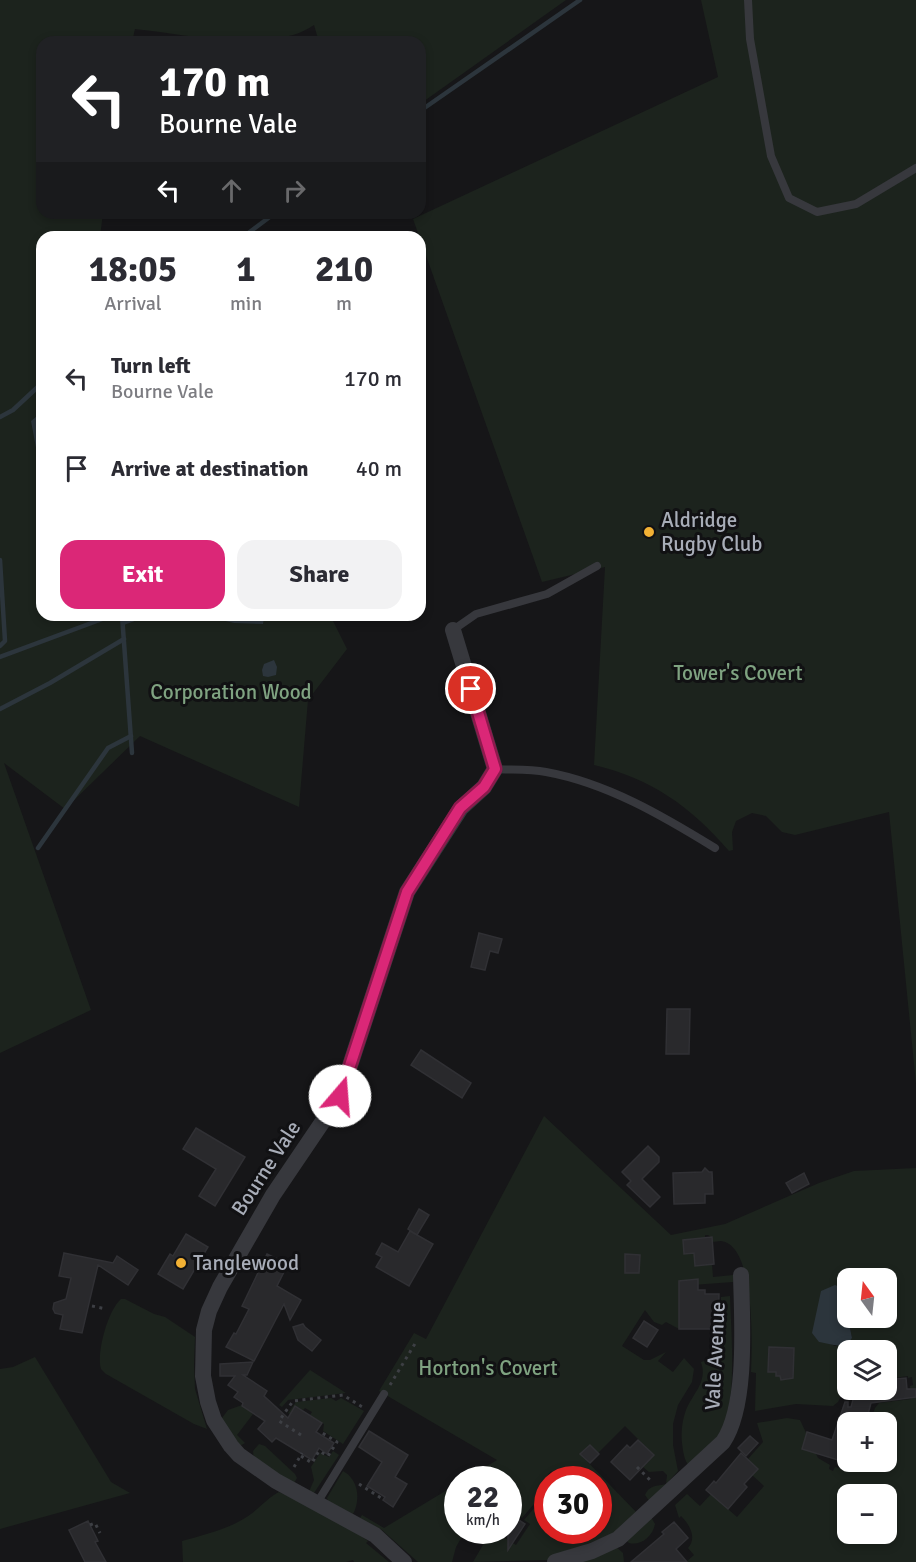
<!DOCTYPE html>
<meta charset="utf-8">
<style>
body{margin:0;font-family:Signika,sans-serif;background:#f2f2f3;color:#2b2b33;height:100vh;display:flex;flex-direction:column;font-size:22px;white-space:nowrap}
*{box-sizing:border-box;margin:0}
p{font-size:20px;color:#7c7c81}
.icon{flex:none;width:33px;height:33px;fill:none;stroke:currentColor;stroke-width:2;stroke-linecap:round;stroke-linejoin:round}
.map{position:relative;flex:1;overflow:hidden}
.side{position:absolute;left:36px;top:231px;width:390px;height:390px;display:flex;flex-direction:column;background:#fff;border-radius:18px;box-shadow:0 3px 9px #0003}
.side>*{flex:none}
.banner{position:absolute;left:36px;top:36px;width:390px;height:183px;border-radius:18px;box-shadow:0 3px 9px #0003;background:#202124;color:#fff;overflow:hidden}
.needle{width:39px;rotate:345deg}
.fabs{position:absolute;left:837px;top:1268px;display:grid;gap:12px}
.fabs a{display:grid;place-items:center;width:60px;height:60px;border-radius:12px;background:#fff;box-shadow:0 3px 9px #0003;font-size:30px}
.speed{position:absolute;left:444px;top:1466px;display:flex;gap:12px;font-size:30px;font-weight:700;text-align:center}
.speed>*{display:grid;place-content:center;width:78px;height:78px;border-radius:50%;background:#fff;box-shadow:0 3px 9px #0003;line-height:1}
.speed small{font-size:15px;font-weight:400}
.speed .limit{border:9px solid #d22;background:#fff;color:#111}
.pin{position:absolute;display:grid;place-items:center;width:51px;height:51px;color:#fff;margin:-26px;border:3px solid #fff;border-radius:50%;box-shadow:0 2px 6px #0007}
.me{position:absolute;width:66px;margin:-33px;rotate:18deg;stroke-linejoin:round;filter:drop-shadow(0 0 4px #0008)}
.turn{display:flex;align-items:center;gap:21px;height:126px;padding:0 24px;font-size:27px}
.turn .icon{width:78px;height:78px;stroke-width:2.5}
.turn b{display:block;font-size:42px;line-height:51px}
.lanes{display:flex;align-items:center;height:57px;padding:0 24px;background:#0003;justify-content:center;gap:30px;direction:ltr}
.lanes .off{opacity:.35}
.eta{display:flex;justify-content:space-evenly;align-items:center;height:102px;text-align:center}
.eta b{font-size:36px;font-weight:700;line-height:42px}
.cta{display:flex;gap:12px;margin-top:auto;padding:12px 24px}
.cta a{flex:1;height:69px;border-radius:18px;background:#db2777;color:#fff;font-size:24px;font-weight:700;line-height:69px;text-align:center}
.cta a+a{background:#f2f2f3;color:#2b2b33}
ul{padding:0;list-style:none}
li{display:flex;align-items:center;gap:18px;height:90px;padding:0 24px}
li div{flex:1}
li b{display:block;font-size:22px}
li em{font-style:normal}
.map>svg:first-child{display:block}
.green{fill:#1c231d;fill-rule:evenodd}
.water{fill:#2c353c}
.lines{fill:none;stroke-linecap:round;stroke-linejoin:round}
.stream{stroke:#2c353c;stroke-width:4.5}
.building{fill:#29292c;stroke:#303034;stroke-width:1.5}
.path{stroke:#3d3f44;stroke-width:3;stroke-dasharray:3 4.5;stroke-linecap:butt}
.service{stroke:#37383d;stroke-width:8}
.minor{stroke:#37383d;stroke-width:16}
.route-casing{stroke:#8e194d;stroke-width:15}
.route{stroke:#db2777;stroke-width:10}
.poi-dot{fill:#f2b134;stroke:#111113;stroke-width:2}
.labels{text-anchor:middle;stroke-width:6;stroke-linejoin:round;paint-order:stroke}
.poi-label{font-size:21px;fill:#a8adb8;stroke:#111113;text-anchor:start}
.park-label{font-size:21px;fill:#7fa381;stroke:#111113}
.street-label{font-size:21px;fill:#a8adb8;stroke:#111113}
</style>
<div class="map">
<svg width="916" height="1562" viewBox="0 0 916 1562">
<rect width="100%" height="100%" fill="#161618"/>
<!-- green -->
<g class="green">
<path d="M0,0H566L420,104V42H319L314,25C308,29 300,33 293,35C245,49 184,34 135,29L132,42H42V213H103L100,237H42V615H330L347,649L308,700L299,807L140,736L65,809L4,763L91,1010L0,1053Z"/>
<path d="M701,0H916V1084L889,812L795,835L782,832L766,816L752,813L736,821L732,832L733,850L729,851C690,806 652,779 594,765L605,567L542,582L413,219L718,77Z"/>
<path d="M544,1116L671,1235L725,1224L819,1183L854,1171L916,1168V1562H686L694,1555L688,1548C697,1538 690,1525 681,1516L679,1518L675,1505L687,1494L700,1506L711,1494L737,1517L764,1486L752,1475L758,1469L748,1459L763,1442L757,1423L787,1418L800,1420L818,1458L830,1465L829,1469L833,1471L835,1467L844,1469L846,1465L856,1467L858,1461H886V1422H870L875,1408L879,1403L911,1399L910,1386L913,1385L912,1377L908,1378V1376L887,1379L886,1350H848V1389H851L842,1394L838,1402L833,1406L796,1404L755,1411L756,1373L751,1372C752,1348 756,1245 721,1241C718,1241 715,1242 712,1242V1238L708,1235H705V1238L683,1240L684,1253H694L696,1266L712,1264L713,1277L733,1275V1282L679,1286V1329L666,1322L662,1325L654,1322L645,1310L622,1346L644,1360H650L666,1352L658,1361L673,1372L684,1358L694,1369L692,1382L678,1405L673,1424V1445L678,1471L650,1502L645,1495C649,1485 657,1486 666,1484L667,1475L663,1471L649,1472L643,1467L654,1455L625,1426L598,1453L590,1445L580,1454L638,1514L621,1531L547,1560L473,1562L487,1538L492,1541L497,1533L516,1545L530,1524L524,1520L547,1493L548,1530H598V1479H562L551,1471L539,1487L545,1491L522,1518L509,1509L508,1479H466L497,1460L379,1391L414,1333L426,1339ZM848,1278H886V1317H848L852,1338L835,1346L828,1343L819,1342L842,1288L847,1316ZM848,1494H886V1533H848Z"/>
<path d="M730,1296C731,1332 738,1407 720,1436C712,1447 699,1457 689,1466C684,1460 683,1451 682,1443C681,1432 682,1421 686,1410C693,1393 708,1382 701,1362L712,1359L713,1338L721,1330V1297Z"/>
<path d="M121,1299H125L154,1314L165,1317L195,1337L194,1365L195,1389L207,1429L194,1424L106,1374L101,1369C96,1353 108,1310 121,1299Z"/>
<polygon points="35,1357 111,1482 130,1493 0,1529 0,1369 13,1367"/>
<polygon points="310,1370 346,1393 288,1400 282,1407 279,1405"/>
<polygon points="331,1398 336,1401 341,1398 364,1411 343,1444 323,1431 324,1424 310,1415 312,1412 305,1408 303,1410 295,1406 290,1414 288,1413 296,1402"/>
<polygon points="242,1405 253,1414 237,1435 245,1443 238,1447 219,1422 228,1410"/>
<polygon points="259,1444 265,1446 295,1474 297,1478 294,1483 254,1460 253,1451"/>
<polygon points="333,1451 339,1455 312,1496 308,1494 314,1480 311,1467 320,1453 329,1457"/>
<path d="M343,1471C358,1479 361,1499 353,1514L328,1501L327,1498Z"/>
<polygon points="457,1484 457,1514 451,1524 464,1533 456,1547 452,1562 418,1562 382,1530 360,1518 362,1515 384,1528"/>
<path d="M279,1492L335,1517L368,1541L366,1543L389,1562H354L353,1560L346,1562H183L182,1541C203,1535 226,1530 245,1518C257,1511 267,1498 279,1492Z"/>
<path d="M651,1517L655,1524C653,1536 641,1546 629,1543L626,1540Z"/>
<polygon points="615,1546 623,1553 624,1562 572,1562"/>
</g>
<!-- water -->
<g class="water">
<polygon points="42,412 42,480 31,421"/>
<polygon points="200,615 264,617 263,624 234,623"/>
<polygon points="274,660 277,667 276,675 268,677 263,676 262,670 264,664"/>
<path d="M835,1285L842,1288L852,1338C843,1350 832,1344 819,1342L812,1333L821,1291Z"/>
</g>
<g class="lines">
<!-- stream -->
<g class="stream">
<polyline points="420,111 580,0"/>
<polyline points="243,237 275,213"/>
<polyline points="0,417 13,410 42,383"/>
<polyline points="0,560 5,641 0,646"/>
<polyline points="122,615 132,753"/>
<polyline points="123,623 145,615"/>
<polyline points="0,657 113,615"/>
<polyline points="0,709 50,683 124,639"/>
<polyline points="38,848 108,748 131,736"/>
</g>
</g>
<!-- building -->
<g class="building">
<polygon points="479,933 502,939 498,953 490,951 485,970 471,967"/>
<polygon points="667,1009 690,1009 689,1054 666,1054"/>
<polygon points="421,1050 471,1083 462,1098 411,1065"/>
<polygon points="196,1128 245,1157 215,1206 199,1196 216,1169 183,1149"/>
<polygon points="648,1146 659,1157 659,1162 642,1179 660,1197 650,1207 627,1185 631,1181 622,1172"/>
<polygon points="705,1168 709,1172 712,1172 713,1194 705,1194 705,1203 674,1204 673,1173 702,1172"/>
<polygon points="804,1173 809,1184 792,1193 786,1183"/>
<polygon points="419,1209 429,1215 417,1235 408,1229"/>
<polygon points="410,1231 433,1244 409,1286 376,1267 382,1257 376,1254 382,1243 398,1252"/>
<polygon points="186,1234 208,1247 183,1289 158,1274 170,1254 173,1256"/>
<polygon points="712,1237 714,1264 695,1266 694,1253 684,1254 683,1240"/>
<polygon points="64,1253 113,1263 117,1256 138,1270 128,1285 98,1265 82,1333 60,1329 63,1315 55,1313 53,1309 54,1303 66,1299 71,1278 59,1276"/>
<polygon points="267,1254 288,1264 277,1286 301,1300 290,1320 284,1304 254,1361 226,1347 234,1333 236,1334 249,1309 242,1306"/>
<polygon points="625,1254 640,1255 639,1273 625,1273"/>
<polygon points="698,1279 698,1290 705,1290 705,1294 719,1294 718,1329 679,1329 679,1281"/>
<polygon points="644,1321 658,1330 647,1347 633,1338"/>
<polygon points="303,1324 305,1327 321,1340 312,1351 298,1340 293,1327"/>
<polygon points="769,1347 794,1348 793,1378 781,1380 780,1376 776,1376 776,1372 768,1372"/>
<polygon points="253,1362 247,1375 243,1375 267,1391 264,1396 288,1418 295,1406 322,1423 316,1432 334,1443 327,1454 319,1448 312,1460 276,1438 272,1442 258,1429 265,1421 242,1406 243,1403 234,1397 238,1392 228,1385 235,1376 220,1376 220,1364"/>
<polygon points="906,1378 907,1389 916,1389 916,1397 871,1403 866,1422 848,1422 848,1463 802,1449 807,1432 832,1440 845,1402 848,1402 848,1408 848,1407 851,1407 856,1389 886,1389 886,1380"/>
<polygon points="369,1431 408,1455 395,1477 407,1484 393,1507 383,1500 385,1497 367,1486 382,1462 359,1447"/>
<polygon points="750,1436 758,1443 746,1456 738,1448"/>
<polygon points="638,1440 654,1455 630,1480 611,1462 627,1445 630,1448"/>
<polygon points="590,1445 599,1454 590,1463 580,1454"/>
<polygon points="741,1453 758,1469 744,1484 747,1487 728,1509 706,1490 714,1481 716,1483"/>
<polygon points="508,1513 525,1524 508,1550"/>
<polygon points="88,1521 98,1541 95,1542 106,1562 85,1562 69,1530"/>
<polygon points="674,1522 688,1538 676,1549 687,1562 631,1562 664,1534 662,1532"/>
</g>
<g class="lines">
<!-- path -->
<g class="path">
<polyline points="92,1306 106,1309"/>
<polyline points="390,1385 416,1342"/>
<polyline points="301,1435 279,1421 293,1401 343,1395 364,1408"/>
<polyline points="301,1456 312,1463 319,1451 328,1456 337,1442 319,1431"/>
<polyline points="294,1467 302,1453"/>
<polyline points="637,1467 650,1480"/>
<polyline points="359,1484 381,1498 383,1495"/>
<polyline points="90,1525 95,1523 100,1533"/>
<polyline points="479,1531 491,1538 496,1531"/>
</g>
<!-- service -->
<g class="service">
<polyline points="748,0 750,39 771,156 789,198 817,212 856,204 916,168"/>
<polyline points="453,630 476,614 547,594 597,566"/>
<path d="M495,769C511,770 529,769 546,772C607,783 663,816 715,848"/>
<polyline points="317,1503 384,1394"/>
</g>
<!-- minor -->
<g class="minor">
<polyline points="404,1562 375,1535 276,1481 239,1455 231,1446 214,1420 208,1402 203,1376 204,1330 209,1311 220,1287 273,1195 340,1096 407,892 461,808 484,787 495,769 453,630"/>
<path d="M555,1562L592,1551L618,1539L723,1442C748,1405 742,1320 741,1275"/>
</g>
</g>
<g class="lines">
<defs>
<polyline id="route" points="340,1096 407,892 460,808 484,787 495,769 471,689"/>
</defs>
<!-- route casing -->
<use href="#route" class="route-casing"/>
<!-- route -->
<use href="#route" class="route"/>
</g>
<!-- markers -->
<g class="poi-dot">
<circle cx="649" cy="532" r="6"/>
<circle cx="181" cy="1263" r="6"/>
</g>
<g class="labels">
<!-- poi labels -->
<g class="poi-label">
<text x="661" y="527">Aldridge<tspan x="661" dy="24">Rugby Club</tspan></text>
<text x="193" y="1270">Tanglewood</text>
</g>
<!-- park labels -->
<g class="park-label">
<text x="738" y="680">Tower's Covert</text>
<text x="231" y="699">Corporation Wood</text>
<text x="488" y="1375">Horton's Covert</text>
</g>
<!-- street labels -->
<g class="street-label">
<text transform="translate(266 1168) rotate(-57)" y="7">Bourne Vale</text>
<text transform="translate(715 1356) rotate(-87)" y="7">Vale Avenue</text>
</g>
</g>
</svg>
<div class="fabs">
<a><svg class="needle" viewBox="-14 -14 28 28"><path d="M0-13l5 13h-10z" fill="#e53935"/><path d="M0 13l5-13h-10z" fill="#7c7c81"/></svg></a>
<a><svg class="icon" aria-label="layers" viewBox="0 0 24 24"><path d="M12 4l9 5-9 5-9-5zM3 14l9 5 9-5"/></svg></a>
<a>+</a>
<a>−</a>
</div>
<div class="speed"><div>22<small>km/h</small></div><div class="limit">30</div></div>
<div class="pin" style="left:471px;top:689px;background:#d93025"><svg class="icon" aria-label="arrive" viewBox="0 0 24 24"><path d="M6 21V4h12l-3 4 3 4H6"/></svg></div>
<svg class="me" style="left:340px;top:1096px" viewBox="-20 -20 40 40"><circle r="19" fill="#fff"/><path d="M0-13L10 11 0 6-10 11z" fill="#db2777"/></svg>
<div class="banner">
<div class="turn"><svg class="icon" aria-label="left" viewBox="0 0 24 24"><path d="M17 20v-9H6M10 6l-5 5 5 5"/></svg><div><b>170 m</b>Bourne Vale</div></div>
<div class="lanes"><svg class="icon" aria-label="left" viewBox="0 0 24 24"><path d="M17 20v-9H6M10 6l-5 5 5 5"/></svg><svg class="icon off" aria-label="ahead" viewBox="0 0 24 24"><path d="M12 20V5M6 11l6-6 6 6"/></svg><svg class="icon off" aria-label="right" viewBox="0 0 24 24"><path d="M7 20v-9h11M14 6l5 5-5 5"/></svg></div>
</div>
<section class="side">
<div class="eta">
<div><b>18:05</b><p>Arrival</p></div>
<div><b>1</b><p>min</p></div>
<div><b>210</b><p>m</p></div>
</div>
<ul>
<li><svg class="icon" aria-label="left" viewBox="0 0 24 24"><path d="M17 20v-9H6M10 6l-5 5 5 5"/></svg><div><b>Turn left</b><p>Bourne Vale</p></div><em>170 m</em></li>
<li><svg class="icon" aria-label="arrive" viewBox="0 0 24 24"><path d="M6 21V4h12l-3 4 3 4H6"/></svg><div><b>Arrive at destination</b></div><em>40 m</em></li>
</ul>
<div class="cta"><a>Exit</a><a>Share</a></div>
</section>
</div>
